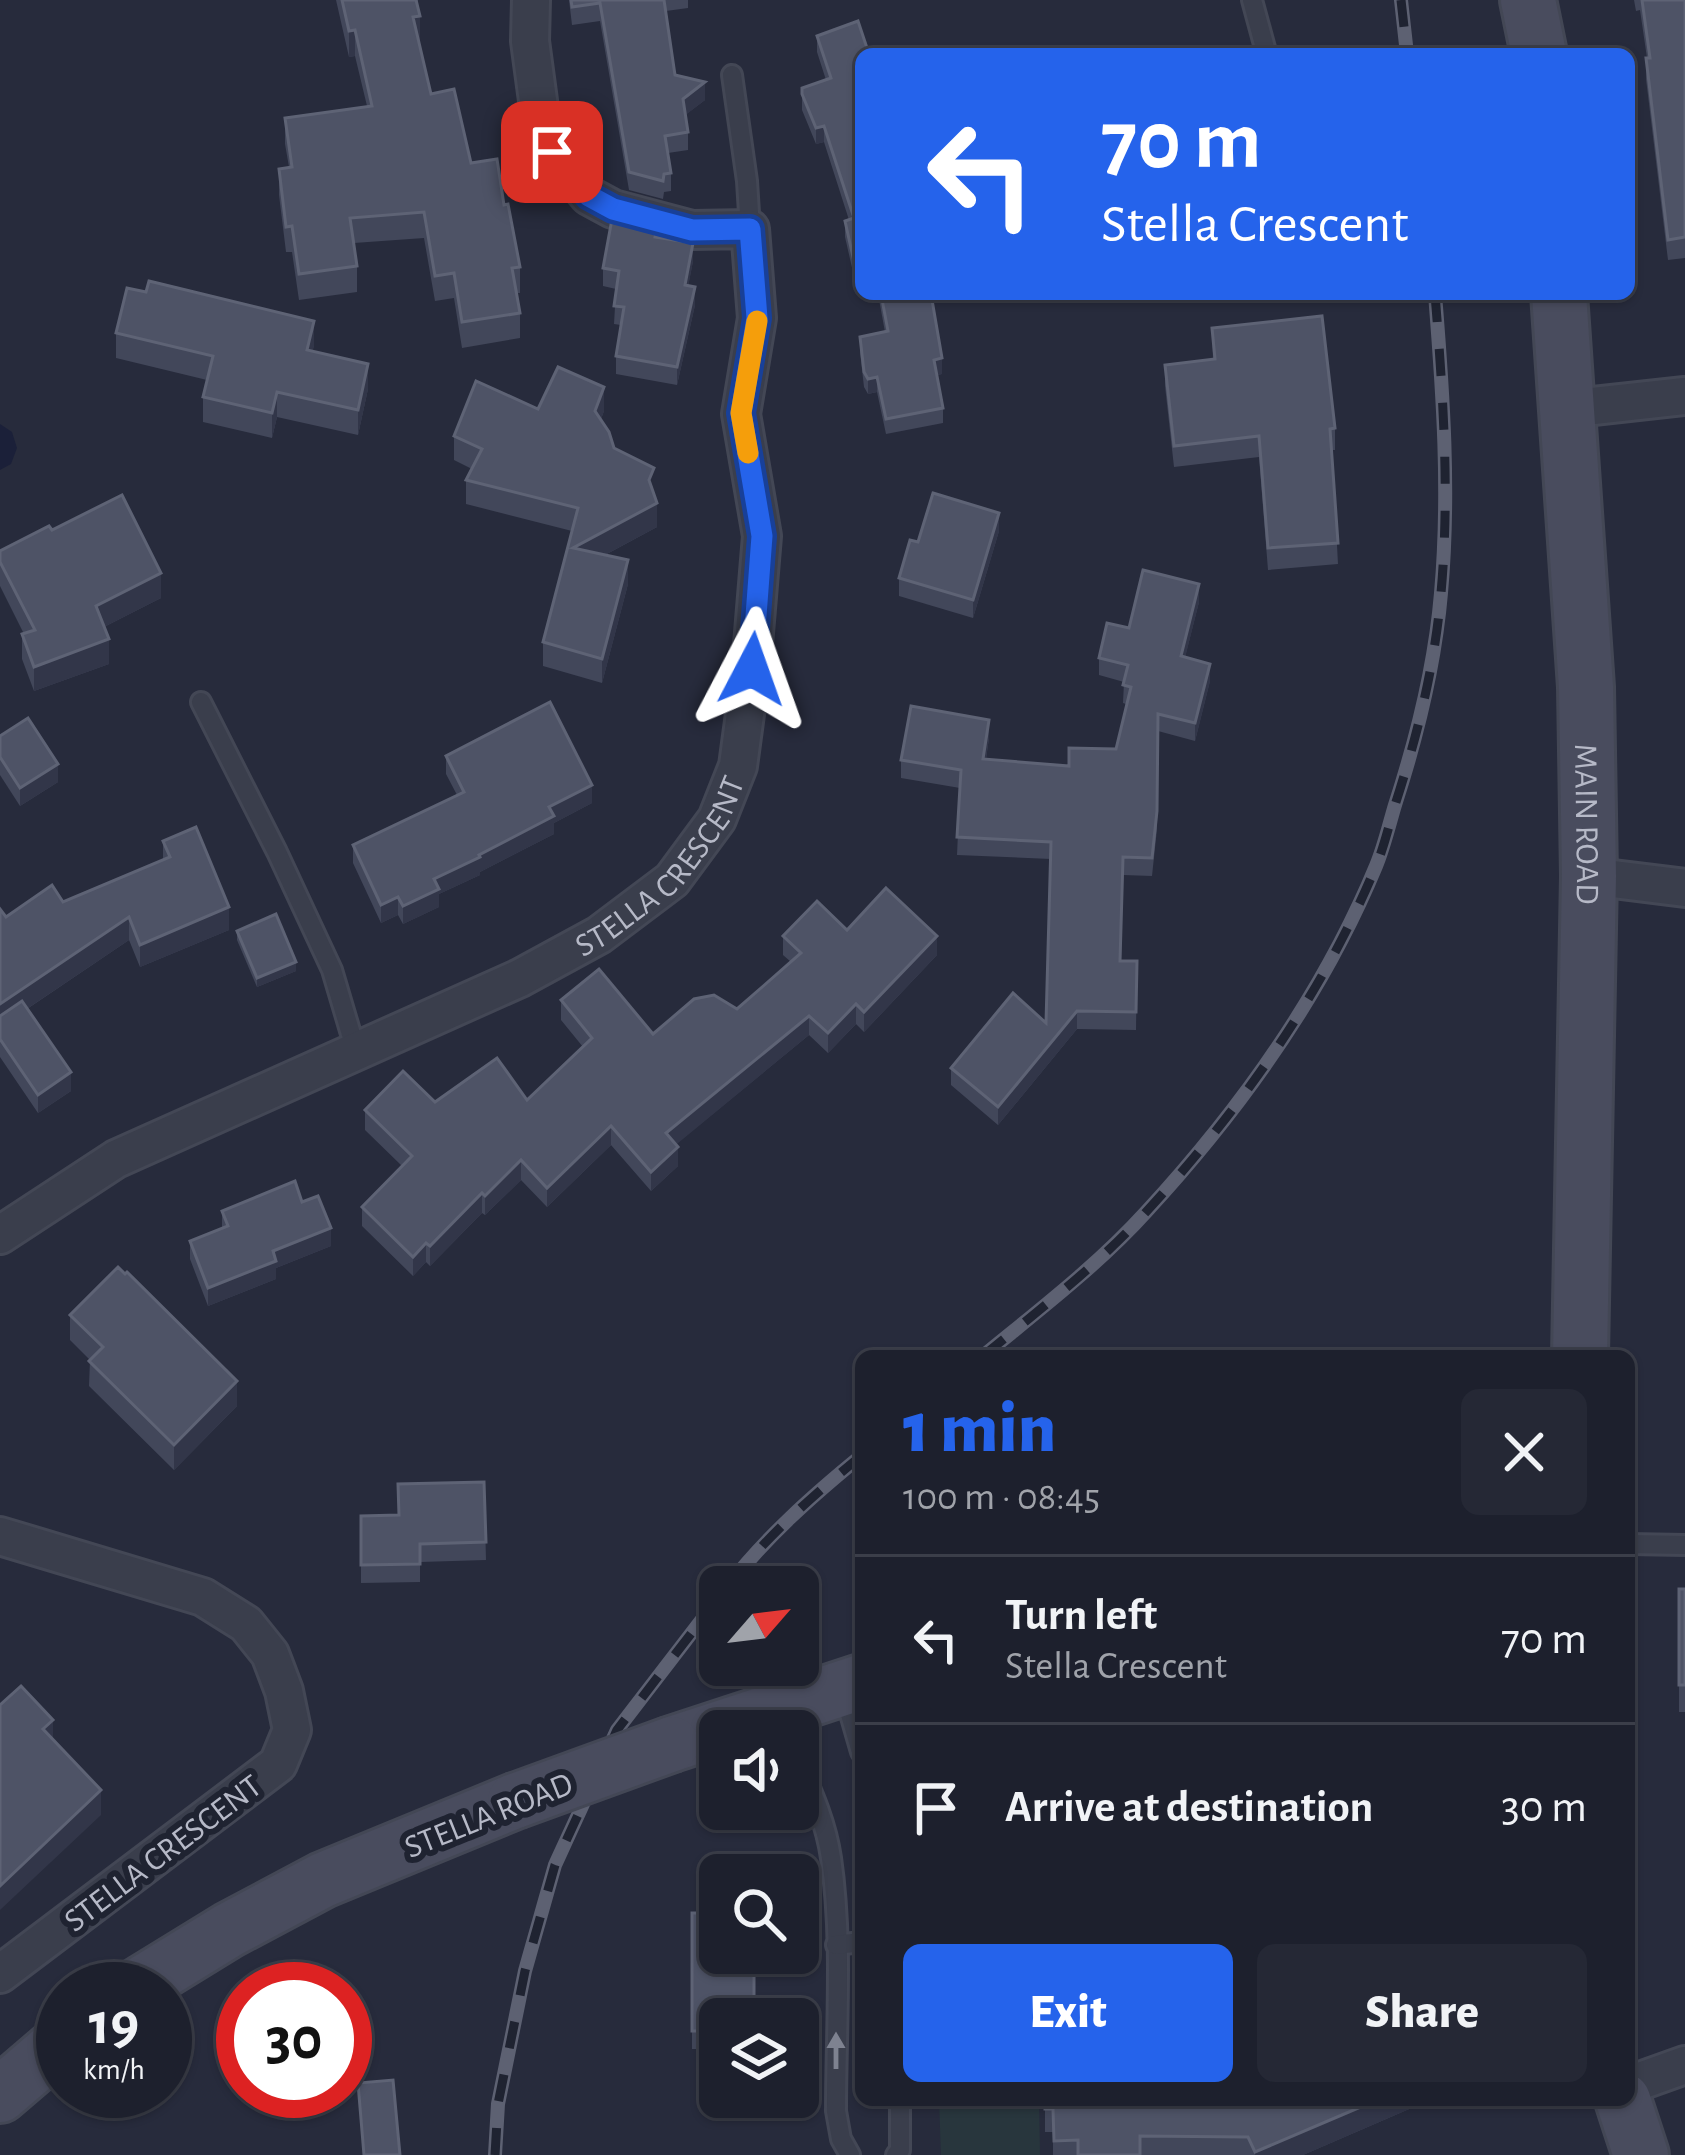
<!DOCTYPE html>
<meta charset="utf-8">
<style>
body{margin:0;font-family:"Alegreya Sans",sans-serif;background:#252835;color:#f1f3f6;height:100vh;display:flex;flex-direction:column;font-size:45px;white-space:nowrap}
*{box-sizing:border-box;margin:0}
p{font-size:39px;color:#a0a3aa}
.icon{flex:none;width:66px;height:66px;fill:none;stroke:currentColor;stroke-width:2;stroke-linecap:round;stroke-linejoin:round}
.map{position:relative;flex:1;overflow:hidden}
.details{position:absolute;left:855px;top:1350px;width:780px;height:756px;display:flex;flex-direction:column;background:#1d202d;border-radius:18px;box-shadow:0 3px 9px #0004,0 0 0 3px #3b3e49}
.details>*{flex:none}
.top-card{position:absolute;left:855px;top:48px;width:780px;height:252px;border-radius:18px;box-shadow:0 3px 9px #0004,0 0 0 3px #3b3e49;background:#2563eb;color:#fff;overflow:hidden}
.needle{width:78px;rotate:62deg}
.controls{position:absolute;left:699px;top:1566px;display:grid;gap:24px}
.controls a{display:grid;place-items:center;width:120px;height:120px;border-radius:18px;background:#1d202d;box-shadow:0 3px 9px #0004,0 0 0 3px #3b3e49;font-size:60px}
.speed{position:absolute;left:36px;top:1962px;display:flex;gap:24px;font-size:60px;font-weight:700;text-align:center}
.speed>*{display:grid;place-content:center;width:156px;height:156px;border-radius:50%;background:#1d202d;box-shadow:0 3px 9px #0004,0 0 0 3px #3b3e49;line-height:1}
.speed small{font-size:30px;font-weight:400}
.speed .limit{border:18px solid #d22;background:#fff;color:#111}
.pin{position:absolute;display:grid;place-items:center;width:102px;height:102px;color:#fff;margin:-51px;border-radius:24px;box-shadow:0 6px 18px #0006}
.me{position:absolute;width:132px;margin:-66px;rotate:4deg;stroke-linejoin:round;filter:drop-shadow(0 0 9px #0008)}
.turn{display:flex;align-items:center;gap:42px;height:252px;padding:0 48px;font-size:54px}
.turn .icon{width:156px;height:156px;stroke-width:2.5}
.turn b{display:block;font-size:84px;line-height:102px}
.round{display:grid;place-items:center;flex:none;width:126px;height:126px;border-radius:18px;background:#252835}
.summary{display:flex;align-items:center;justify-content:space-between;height:204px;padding:0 48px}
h1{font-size:72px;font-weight:800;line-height:90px;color:#2563eb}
.primary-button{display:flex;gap:24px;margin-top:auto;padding:24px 48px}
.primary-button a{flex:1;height:138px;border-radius:18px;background:#2563eb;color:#fff;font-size:48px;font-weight:800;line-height:138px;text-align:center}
.primary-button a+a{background:#252835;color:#f1f3f6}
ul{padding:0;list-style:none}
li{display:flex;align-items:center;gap:36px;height:168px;padding:0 48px;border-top:3px solid #3b3e49}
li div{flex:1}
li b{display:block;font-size:45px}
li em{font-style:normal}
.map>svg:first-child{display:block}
.green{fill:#28363d}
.water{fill:#1b2039}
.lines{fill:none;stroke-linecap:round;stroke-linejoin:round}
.service-casing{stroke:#434755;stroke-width:24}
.minor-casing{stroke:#434755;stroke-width:42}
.secondary-casing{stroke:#434755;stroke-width:60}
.service{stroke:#3a3e4c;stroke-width:18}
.minor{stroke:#3a3e4c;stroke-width:36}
.secondary{stroke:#494c5e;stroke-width:54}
.rail-casing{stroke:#5d6172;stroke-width:14}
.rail{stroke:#1f2331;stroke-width:9;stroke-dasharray:27;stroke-linecap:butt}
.secondary-bridge-casing{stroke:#434755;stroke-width:60;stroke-linecap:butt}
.secondary-bridge{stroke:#494c5e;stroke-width:54}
.wall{fill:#42475a}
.shaded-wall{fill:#323649}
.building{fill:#4e5366;stroke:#5e6375;stroke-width:3}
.oneway{fill:#7e8290}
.route-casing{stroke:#184099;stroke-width:30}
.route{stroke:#2563eb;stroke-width:21}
.slow{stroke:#f59e0b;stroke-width:21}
.labels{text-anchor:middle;stroke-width:12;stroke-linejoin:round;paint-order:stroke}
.street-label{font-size:33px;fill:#b6b9c7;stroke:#1f2331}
</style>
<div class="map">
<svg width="1685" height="2155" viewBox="0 0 1685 2155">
<rect width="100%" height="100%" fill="#272b3c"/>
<!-- green -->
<polygon class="green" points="939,2100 1039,2100 1040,2155 941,2155"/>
<!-- water -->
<polygon class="water" points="0,424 12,432 17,448 11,464 0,470"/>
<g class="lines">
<defs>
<g id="service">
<polyline points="1252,0 1265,48"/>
<polyline points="732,75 747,181 750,229"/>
<polyline points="201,702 277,852 332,970 356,1051"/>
<polyline points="1629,1544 1685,1545"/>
<polyline points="844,1693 861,1752"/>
<path d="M798,1760C812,1792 826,1823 831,1858C843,1940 836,2027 836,2111L841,2139L850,2155"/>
<polyline points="836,1945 861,1942"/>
<polyline points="896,2155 900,2150 900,2100"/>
</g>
<g id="minor">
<polyline points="1566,409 1685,396"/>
<polyline points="1589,876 1685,888"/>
<path id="s1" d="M0,1235L116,1159L520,978L599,935L672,880L717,819L738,766L751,669L762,536L741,414L757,318L750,229L692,230L613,209L589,196L552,152L541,123L530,41L531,0"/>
<polyline points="0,1536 203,1597 246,1624 270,1654 284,1691 292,1730 278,1764 0,1974"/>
<polyline points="1629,2085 1685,2065"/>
</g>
<g id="secondary">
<polyline points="1528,0 1539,54"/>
<path id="s2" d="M1559,294L1586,687L1589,876L1580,1356"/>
<polyline points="672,1744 861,1682"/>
<polyline points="133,1989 229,1930 323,1880 515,1801"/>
<polyline points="0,2095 63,2041"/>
<polyline points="1623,2100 1641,2155"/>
</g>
</defs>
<!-- service casing -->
<use href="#service" class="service-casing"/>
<!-- minor casing -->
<use href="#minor" class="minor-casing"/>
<!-- secondary casing -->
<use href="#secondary" class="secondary-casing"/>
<!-- service -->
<use href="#service" class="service"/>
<!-- minor -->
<use href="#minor" class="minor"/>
<!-- secondary -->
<use href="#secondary" class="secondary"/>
<defs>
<g id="rail">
<polyline points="1401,0 1407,54"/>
<path d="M983,1356C1039,1310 1098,1265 1146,1212C1240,1110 1323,994 1376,866C1384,847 1389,825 1395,805C1417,737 1435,665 1441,593C1450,493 1443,394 1435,294"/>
<path d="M727,1587C766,1537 812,1496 861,1456"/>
<polyline points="495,2155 498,2104 525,1971 555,1865 617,1730 720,1596"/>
</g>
</defs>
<!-- rail casing -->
<use href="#rail" class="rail-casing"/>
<!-- rail -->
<use href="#rail" class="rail"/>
<defs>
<polyline id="secondary-bridge" points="515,1801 672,1744"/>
</defs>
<!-- secondary-bridge casing -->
<use href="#secondary-bridge" class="secondary-bridge-casing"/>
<!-- secondary-bridge -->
<use href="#secondary-bridge" class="secondary-bridge"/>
</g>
<!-- wall -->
<g class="wall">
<polygon points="336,0 418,0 419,41 431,94 471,163 504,205 520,267 520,293 517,293 520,313 520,338 462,348 454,298 435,301 424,238 354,243 357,266 357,292 299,300 292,252 286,252 279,195 279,169 289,167 285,144 285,118 367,106 355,56 349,57"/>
<polygon points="569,0 688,0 688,8 666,11 675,75 705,100 685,115 688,132 688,150 668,153 671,173 671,191 664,192 663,199 629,190 600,21 572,25"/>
<polygon points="1634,0 1685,0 1685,258 1668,260 1646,79 1647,58 1640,10 1636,11"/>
<polygon points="858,21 858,278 856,271 853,272 845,237 845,221 849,220 824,142 816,144 802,110 802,88 826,80 817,52 817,36"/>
<polygon points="657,237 693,261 688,286 695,305 677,385 616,374 616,356 621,325 614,324 616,289 603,286 603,268"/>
<polygon points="878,294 931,294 942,374 937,375 943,408 943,423 886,434 877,392 868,394 864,387 860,352 860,337 885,332"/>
<polygon points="1212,328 1335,428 1335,450 1332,450 1338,564 1268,570 1259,457 1174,467 1165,386 1165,365 1213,360"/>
<polygon points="116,333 314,346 312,351 368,389 358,435 277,417 272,438 203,422 203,397 207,380 116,358"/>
<polygon points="538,409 604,411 601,419 614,448 654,493 657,527 605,555 628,584 602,683 543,666 543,642 572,531 466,504 466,480 472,469 454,460 454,436"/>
<polygon points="52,530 161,598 104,627 109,664 34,691 22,659 22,634 24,634 0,586 0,551"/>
<polygon points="999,531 973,618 899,596 899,578"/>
<polygon points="1199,602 1185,657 1210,681 1195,741 1158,731 1157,829 1152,876 1123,875 1121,961 1137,961 1136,1030 1077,1029 998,1125 951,1085 951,1068 1046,1023 1051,859 957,855 960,788 901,778 901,760 989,738 986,759 1069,766 1116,749 1126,704 1123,703 1124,682 1099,675 1099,658 1129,628"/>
<polygon points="0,736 58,782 20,806 0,775"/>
<polygon points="446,756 592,803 554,823 554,834 480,872 480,875 439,894 439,907 403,924 398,915 381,923 353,863 353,845 457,795 446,774"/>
<polygon points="163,841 229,930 140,967 129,940 27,1009 71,1091 38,1113 0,1057 0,909 6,917 63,902 163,860"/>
<polygon points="847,930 937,955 864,1032 856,1024 828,1053 809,1035 676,1144 678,1166 651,1191 611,1145 547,1207 521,1180 485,1215 482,1213 430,1266 426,1262 413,1276 362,1226 362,1207 402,1166 365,1130 365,1110 435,1102 527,1100 583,1047 561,1020 561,1000 653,1034 737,1009 791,962 783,955 783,936"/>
<polygon points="237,931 296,971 257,987 237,940"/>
<polygon points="302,1202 331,1246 276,1268 276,1279 208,1306 190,1259 190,1241 222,1228 222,1211"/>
<polygon points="70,1315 237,1406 174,1470 89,1386 90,1360 70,1340"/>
<polygon points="484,1482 486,1560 420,1562 420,1582 361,1583 361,1516 399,1515"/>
<rect x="1679" y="1589" width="6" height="123"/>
<polygon points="692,1913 720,2019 720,2049 692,2049"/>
<polygon points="1045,2100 1430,2100 1303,2155 1053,2155 1053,2132 1045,2132"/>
</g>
<!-- shaded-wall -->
<g class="shaded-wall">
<polygon points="420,16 420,41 413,43 413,17"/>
<polygon points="355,30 355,56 349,57 349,31"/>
<polygon points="705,82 705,100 683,117 683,99"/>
<polygon points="824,126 824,142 816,144 816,128"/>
<polygon points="693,243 693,261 685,303 685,285"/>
<polygon points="856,256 856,271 853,272 853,257"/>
<polygon points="695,287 695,305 677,385 677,367"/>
<polygon points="314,321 314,346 307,375 307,350"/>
<polygon points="942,358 942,374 934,376 934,360"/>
<polygon points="368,364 368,389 358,435 358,410"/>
<polygon points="877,377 877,392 868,394 868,379"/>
<polygon points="604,387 604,411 595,435 595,411"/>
<polygon points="277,392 277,417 272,438 272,413"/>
<polygon points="657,503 657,527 573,572 573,548"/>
<polygon points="999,513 999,531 973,618 973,600"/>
<polygon points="628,560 628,584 602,683 602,659"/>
<polygon points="161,573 161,598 96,631 96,606"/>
<polygon points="1199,584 1199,602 1181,674 1181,656"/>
<polygon points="109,639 109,664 34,691 34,667"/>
<polygon points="1210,664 1210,681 1195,741 1195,723"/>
<polygon points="989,720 989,738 983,777 983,759"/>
<polygon points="58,764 58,782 20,806 20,788"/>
<polygon points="592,785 592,803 554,823 554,834 480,872 480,875 439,894 439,907 403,924 403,906 434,879 479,855 549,807"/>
<polygon points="398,897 398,915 381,923 381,905"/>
<polygon points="229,907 229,930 140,967 140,945"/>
<polygon points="129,917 129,940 0,1027 0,1004"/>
<polygon points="937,936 937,955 864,1032 864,1012"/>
<polygon points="296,962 296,971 257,987 257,978"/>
<polygon points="856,1004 856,1024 828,1053 828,1033"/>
<polygon points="1077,1011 1077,1029 998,1125 998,1107"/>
<polygon points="809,1016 809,1035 666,1153 666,1133"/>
<polygon points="71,1072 71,1091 38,1113 38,1095"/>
<polygon points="611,1126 611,1145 547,1207 547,1188"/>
<polygon points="678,1147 678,1166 651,1191 651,1172"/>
<polygon points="521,1160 521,1180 485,1215 485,1196"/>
<polygon points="482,1193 482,1213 430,1266 430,1246"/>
<polygon points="331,1228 331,1246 276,1268 276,1279 208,1306 208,1288 273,1251"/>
<polygon points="426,1243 426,1262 413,1276 413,1257"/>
<polygon points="237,1381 237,1406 174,1470 174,1445"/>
<polygon points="53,1720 53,1745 43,1729"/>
<polygon points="101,1790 101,1815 0,1910 0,1886"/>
<polygon points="1377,2100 1430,2100 1303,2155 1255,2155 1255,2152"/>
</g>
<!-- building -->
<g class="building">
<polygon points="342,0 416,0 420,16 413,17 431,94 454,89 471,163 497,159 504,205 508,204 520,267 512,268 520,313 462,322 454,273 435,276 424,212 350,218 357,266 299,274 292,226 286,227 279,169 292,167 285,118 372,106 355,30 349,31"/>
<polygon points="571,0 664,0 675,75 705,82 683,99 688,132 665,136 671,173 664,174 663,181 629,172 600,3 572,7"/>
<polygon points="1642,0 1685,0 1685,237 1668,240 1646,58 1650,58"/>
<polygon points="858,21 869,54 861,54 861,262 858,263 856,256 853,257 845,221 854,218 824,126 816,128 802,94 802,88 831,78 817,36"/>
<polygon points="612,219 638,224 637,221 657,226 655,237 693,243 685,285 695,287 677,367 616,356 624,307 614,306 619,271 603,268"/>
<polygon points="149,281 314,321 307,350 368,364 358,410 277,392 272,413 203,397 213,356 116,333 127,288 146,292"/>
<polygon points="881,294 931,294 942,358 934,360 943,408 886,419 877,377 868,379 864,372 860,337 888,331"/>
<polygon points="1322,316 1335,428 1330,429 1338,543 1268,548 1259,436 1174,446 1165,365 1215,359 1212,328"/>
<polygon points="558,367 604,387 595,411 609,432 614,448 654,468 649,480 657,503 573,548 628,560 602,659 543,642 578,508 466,480 482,449 454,436 476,381 538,409"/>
<polygon points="933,493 999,513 973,600 899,578 910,540 918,542"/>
<polygon points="122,495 161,573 96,606 109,639 34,667 22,634 35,630 0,562 0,551 49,526 52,530"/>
<polygon points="1143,570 1199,584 1181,656 1210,664 1195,723 1158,714 1157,811 1152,858 1123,857 1120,961 1137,961 1136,1012 1077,1011 998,1107 951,1068 1013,993 1046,1023 1051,842 957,837 961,770 901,760 911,706 989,720 983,759 1069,766 1069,748 1116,749 1131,687 1123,685 1128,665 1099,658 1107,623 1129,628"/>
<polygon points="550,702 592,785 549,807 554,816 479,855 480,857 434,879 439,889 403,906 398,897 381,905 353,845 464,792 446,756"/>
<polygon points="28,718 58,764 20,788 0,757 0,736"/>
<polygon points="196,827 229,907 140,945 129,917 0,1004 0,909 6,917 52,885 63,902 170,857 163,841"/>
<polygon points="886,888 937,936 864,1012 856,1004 828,1033 809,1016 666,1133 678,1147 651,1172 611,1126 547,1188 521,1160 485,1196 482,1193 430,1246 426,1243 413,1257 362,1207 412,1156 365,1110 403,1071 435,1102 497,1058 527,1100 592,1038 561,1000 599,969 653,1034 694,999 714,995 737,1009 801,953 783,936 817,901 847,930"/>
<polygon points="276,914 296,962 257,978 237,931"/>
<polygon points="22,1001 71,1072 38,1095 0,1039 0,1016"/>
<polygon points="295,1181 302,1202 318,1196 331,1228 273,1251 276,1261 208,1288 190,1241 228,1226 222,1211"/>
<polygon points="118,1267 125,1274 127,1272 237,1381 174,1445 89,1361 103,1347 70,1315"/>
<polygon points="484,1482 486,1542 420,1544 420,1564 361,1565 361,1516 399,1515 398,1484"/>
<rect x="1679" y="1589" width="6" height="96"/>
<polygon points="21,1686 53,1720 43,1729 101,1790 0,1886 0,1705"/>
<polygon points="692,1913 720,1913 720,1953 754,1953 754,2019 720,2019 720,2031 692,2031"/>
<polygon points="393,2080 400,2155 364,2155 358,2083"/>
<polygon points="1045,2100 1377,2100 1255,2152 1248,2137 1140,2136 1140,2155 1078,2155 1078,2140 1054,2141 1053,2109 1045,2109"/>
</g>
<!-- one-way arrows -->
<defs><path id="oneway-solid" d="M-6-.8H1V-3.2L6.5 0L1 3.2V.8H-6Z" transform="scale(3)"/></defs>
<use class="oneway" href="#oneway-solid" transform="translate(836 2051) rotate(-90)"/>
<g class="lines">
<defs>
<polyline id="route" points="552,152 589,196 613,209 692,230 750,229 757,318 741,413 762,536 752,669"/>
</defs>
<!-- route casing -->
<use href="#route" class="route-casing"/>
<!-- route -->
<use href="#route" class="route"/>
<!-- slow -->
<polyline class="slow" points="748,453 741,413 757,321"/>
</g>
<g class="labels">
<!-- street labels -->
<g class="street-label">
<text dy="12" stroke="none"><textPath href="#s2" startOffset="531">MAIN ROAD</textPath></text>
<text dy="12" stroke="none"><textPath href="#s1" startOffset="765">STELLA CRESCENT</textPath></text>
<text transform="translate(488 1814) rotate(-22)" y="12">STELLA ROAD</text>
<text transform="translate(162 1852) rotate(-37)" y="12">STELLA CRESCENT</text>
</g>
</g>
</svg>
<div class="controls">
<a><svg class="needle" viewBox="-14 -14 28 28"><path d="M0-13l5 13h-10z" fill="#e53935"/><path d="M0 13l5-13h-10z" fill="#a0a3aa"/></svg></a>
<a><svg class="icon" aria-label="sound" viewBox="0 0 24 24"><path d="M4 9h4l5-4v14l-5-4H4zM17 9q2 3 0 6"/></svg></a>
<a><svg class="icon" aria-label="search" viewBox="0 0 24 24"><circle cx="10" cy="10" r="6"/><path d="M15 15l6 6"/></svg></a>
<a><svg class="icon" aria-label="layers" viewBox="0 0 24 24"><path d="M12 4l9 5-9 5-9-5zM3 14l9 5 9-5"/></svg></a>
</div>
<div class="speed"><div>19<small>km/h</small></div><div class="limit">30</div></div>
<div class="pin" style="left:552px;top:152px;background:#d93025"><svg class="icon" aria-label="arrive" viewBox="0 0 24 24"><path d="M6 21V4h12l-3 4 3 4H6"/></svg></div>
<svg class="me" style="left:752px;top:669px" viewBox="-20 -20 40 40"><path d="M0-17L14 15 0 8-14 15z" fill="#2563eb" stroke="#fff" stroke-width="4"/></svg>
<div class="top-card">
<div class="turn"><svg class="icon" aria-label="left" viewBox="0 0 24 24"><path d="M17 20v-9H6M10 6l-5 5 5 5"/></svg><div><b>70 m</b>Stella Crescent</div></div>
</div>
<section class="details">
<div class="summary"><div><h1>1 min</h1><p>100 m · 08:45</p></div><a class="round"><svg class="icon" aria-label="close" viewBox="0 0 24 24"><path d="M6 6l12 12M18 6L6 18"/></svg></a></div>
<ul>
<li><svg class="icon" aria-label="left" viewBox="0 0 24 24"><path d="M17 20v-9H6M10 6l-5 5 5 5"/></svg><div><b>Turn left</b><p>Stella Crescent</p></div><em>70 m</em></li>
<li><svg class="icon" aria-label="arrive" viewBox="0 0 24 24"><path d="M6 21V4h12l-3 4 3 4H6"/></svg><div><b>Arrive at destination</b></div><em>30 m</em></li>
</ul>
<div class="primary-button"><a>Exit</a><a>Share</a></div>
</section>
</div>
